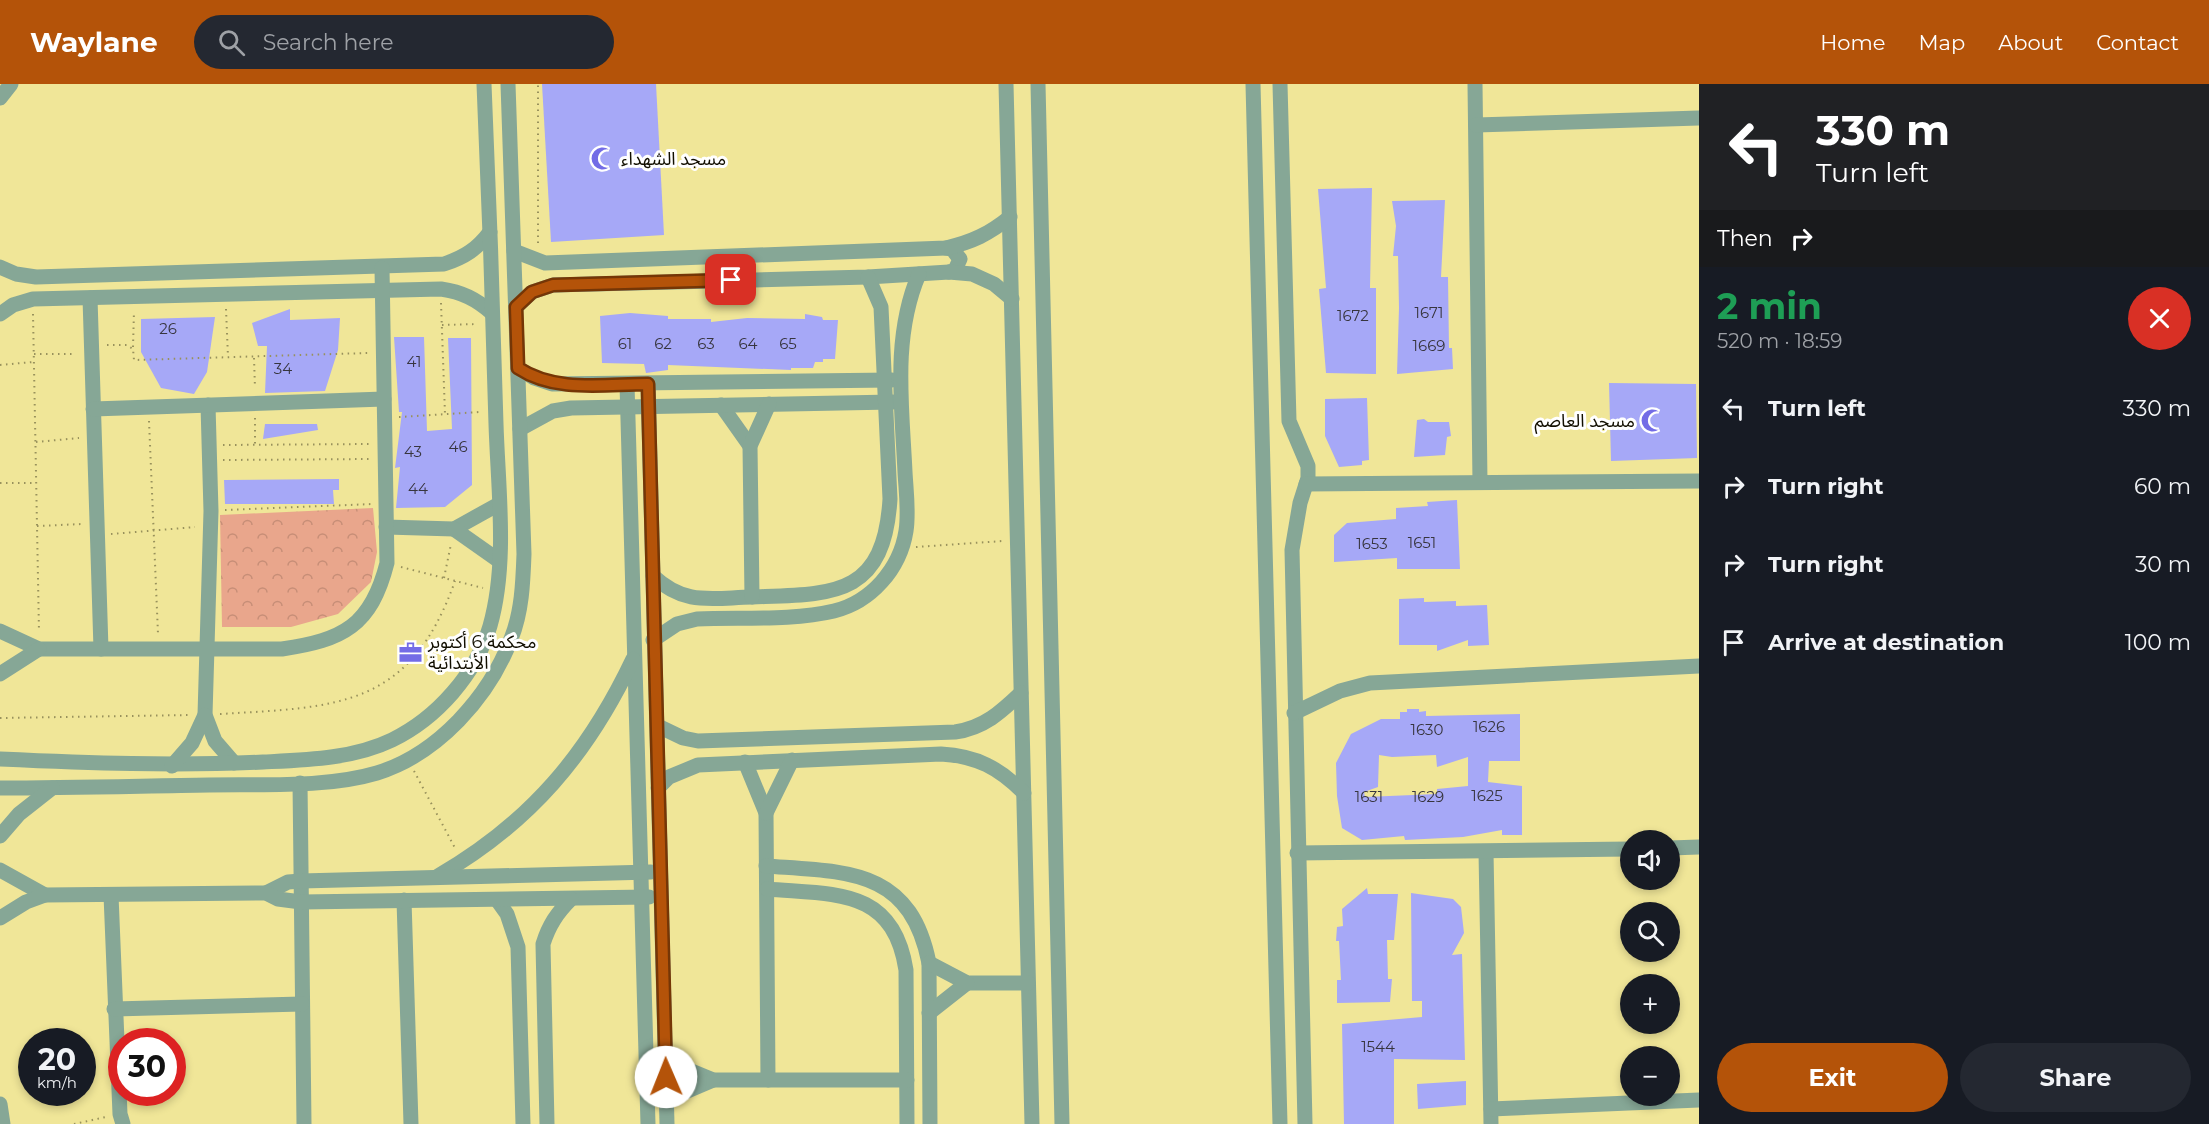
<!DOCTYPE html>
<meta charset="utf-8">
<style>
body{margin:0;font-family:Montserrat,"Noto Sans Arabic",sans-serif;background:#242831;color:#f1f3f6;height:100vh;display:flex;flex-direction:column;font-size:22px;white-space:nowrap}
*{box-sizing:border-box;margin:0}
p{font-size:20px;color:#9ea1a6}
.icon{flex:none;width:33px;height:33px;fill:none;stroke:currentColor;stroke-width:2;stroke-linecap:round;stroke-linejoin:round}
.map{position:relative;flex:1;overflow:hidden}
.details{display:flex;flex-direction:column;background:#171b24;width:510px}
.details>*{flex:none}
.banner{background:#202124;color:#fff;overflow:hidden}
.controls{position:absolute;left:1620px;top:746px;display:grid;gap:12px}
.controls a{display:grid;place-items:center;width:60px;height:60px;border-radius:50%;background:#171b24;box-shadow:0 3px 9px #0003;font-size:30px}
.speed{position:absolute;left:18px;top:944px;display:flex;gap:12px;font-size:30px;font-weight:700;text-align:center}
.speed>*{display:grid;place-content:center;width:78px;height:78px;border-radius:50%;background:#171b24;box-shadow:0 3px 9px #0003;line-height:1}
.speed small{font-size:15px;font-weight:400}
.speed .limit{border:9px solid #d22;background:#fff;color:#111}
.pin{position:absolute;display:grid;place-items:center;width:51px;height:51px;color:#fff;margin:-26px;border-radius:12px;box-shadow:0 3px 9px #0006}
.me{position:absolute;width:66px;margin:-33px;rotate:359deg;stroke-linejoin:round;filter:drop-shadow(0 0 4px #0008)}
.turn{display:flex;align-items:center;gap:21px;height:126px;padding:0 18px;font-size:27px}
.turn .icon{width:78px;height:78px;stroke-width:2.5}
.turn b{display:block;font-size:42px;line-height:51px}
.then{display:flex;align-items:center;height:57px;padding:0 18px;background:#0003;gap:12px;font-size:22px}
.round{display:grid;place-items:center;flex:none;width:63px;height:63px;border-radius:32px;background:#242831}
.overview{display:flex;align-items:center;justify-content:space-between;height:102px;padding:0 18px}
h1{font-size:36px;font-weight:700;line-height:45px;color:#1e9e55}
.button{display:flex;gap:12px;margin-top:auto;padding:12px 18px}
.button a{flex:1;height:69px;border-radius:36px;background:#b45309;color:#fff;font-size:24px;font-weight:700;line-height:69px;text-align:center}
.button a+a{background:#242831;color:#f1f3f6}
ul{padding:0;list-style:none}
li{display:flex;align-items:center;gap:18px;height:78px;padding:0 18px}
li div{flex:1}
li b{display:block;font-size:22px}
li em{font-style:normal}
header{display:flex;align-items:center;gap:36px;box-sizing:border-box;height:84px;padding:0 30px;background:#b45309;color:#fff}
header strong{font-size:28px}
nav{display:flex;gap:33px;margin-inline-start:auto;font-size:21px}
.search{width:420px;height:54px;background:#242831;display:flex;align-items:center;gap:15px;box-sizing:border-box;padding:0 21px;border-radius:33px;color:#9ea1a6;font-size:22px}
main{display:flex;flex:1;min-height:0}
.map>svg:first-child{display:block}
.park{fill:url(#park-crowns)}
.building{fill:#a6a8f7;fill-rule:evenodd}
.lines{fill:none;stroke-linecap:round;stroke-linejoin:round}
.path{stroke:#98915c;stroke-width:2;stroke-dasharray:1.5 4.5;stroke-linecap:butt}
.minor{stroke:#86a796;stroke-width:15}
.route-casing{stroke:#753606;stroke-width:15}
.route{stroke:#b45309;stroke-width:10}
.labels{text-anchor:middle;stroke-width:6;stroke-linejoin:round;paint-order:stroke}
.number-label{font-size:15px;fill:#37353e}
.poi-label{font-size:18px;fill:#120f00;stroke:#fff;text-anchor:start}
</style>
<header>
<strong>Waylane</strong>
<div class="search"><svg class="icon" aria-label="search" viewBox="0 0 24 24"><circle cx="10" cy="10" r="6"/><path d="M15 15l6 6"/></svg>Search here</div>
<nav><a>Home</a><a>Map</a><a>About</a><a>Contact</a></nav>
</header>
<main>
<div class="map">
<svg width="1699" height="1040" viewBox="0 0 1699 1040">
<defs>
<pattern id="park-crowns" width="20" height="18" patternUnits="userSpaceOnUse" patternTransform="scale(1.5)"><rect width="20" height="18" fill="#e9a68c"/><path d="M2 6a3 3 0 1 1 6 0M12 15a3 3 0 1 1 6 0" fill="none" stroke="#c78e77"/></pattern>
</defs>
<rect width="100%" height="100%" fill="#f0e698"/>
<!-- park -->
<polygon class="park" points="373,424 377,468 371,498 338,530 291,543 222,543 220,431"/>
<!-- building -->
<g class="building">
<polygon points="542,0 656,0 664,151 551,158"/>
<polygon points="1372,104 1370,204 1376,204 1376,290 1326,289 1319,205 1326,204 1318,105"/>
<polygon points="1445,116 1441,193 1448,193 1449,264 1452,264 1453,285 1397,290 1399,224 1398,172 1393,172 1396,142 1392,117"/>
<polygon points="290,225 290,236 340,234 338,266 325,307 265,309 267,262 258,262 252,239"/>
<polygon points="630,229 668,232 668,235 711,235 711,238 747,234 805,235 805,230 822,233 823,236 838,236 835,275 823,275 823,278 815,278 813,284 791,284 791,286 668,281 668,286 646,289 644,280 602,279 600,232"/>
<polygon points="215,233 207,288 194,310 161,304 141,268 141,235"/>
<polygon points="394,253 424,253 427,347 452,345 448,254 471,254 472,401 445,423 396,424 400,383 395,384 402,328 399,328"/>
<polygon points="1609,299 1696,300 1697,374 1611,377"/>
<polygon points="1367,314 1369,376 1362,377 1362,381 1339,383 1325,352 1325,315"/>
<polygon points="1424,335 1428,338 1449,338 1451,352 1447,353 1445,371 1414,373 1417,336"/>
<polygon points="265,340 317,340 318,346 263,355"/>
<polygon points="339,395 339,406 333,406 334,420 225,420 224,396"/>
<polygon points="1457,416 1460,485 1397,485 1397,474 1334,478 1334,451 1347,439 1396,435 1396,424 1428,422 1427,418"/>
<polygon points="1424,514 1424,518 1456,517 1456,522 1487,521 1489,561 1468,562 1468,556 1437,567 1437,561 1399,561 1399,515"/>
<path d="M1407,625H1419V628L1426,627V632L1520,630V677H1489L1488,698L1522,702V751H1502V746L1463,753L1405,756L1404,752L1362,756L1342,744L1337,712L1336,679L1351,650L1381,635H1400V628H1407ZM1379,671L1392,673L1436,671L1437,683L1468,673V702L1437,705V710L1365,713L1364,708L1378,703Z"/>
<polygon points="1367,804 1368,810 1398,810 1394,856 1387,856 1388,895 1392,895 1390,918 1337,919 1337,896 1341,896 1339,857 1336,857 1337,843 1343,842 1342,825"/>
<polygon points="1411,809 1453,815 1461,823 1464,849 1452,871 1462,870 1465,976 1394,975 1394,1040 1344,1040 1342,940 1422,933 1422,917 1412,917"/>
<polygon points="1466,997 1466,1021 1418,1025 1417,1000"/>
</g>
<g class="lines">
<!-- path -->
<g class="path">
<polyline points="538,159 538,0"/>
<polyline points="441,219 445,330"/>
<polyline points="226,225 228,273"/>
<polyline points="33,230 39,548"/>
<polyline points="442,241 478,240"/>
<polyline points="107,261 127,261 133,265 134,276 368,269"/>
<polyline points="133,263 134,227"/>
<polyline points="34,270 76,270"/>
<polyline points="254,274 255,304"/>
<polyline points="0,281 33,278"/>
<polyline points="399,333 480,328"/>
<polyline points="255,334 255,361"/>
<polyline points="149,337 158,550"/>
<polyline points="36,358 79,354"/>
<polyline points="223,361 370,360"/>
<polyline points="223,376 371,375"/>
<polyline points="0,399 36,399"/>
<polyline points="225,426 373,420"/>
<polyline points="37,442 82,440"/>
<polyline points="111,450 195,443"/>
<polyline points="916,463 1003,457"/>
<polyline points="401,483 483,504"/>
<polyline points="444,494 451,460"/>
<path d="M220,630C338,623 410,624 455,497"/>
<polyline points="0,634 190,631"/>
<polyline points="414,687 455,764"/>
<polyline points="74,1040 106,1033"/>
</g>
<!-- minor -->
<g class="minor">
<polyline points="1006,0 1032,1040"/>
<polyline points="1038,0 1062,1040"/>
<polyline points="1253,0 1280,1040"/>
<polyline points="1280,0 1289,337 1308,382 1308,394 1300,419 1292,466 1305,1040"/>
<polyline points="1475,0 1480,398"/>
<polyline points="0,14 11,0"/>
<polyline points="1476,41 1699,34"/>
<polyline points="946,164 952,165 960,175 955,186 949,188"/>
<path d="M514,167L545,179L946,164C972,158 989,150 1010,133"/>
<path d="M0,183L16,190L36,193L444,180C465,173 477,165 490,148"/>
<polyline points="90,214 101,565"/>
<polyline points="516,223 532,208 553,201 868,193 949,188 972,190 994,200 1012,215"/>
<path d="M0,230L13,221L33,215L441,205C462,208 476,215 492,229"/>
<polyline points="518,284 534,294 552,300 892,296"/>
<polyline points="627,300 648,1040"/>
<polyline points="648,300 667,1040"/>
<polyline points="208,321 211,427 205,631 215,657 234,679"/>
<polyline points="721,321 750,362"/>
<polyline points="93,325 384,315"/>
<polyline points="520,345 553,327 571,324 893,318"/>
<polyline points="1306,400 1699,397"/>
<polyline points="386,443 454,445 499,420"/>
<polyline points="454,445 498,476"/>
<path d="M653,492C685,522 711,514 752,513C832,510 884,514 890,415L881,223L868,193"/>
<polyline points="752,513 750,362 769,320"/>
<path d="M0,547L39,565H282C343,556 371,542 387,479L382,184"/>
<path d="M653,556L677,540L697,535C740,533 792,537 834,527C871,518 900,485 906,447C909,428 906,407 905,388C902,322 892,253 919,190"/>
<polyline points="0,590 39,565"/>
<polyline points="1294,629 1340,607 1370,599 1699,582"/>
<path d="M658,642L683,654L698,657L955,648C984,644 1001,628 1021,609"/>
<path d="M0,675C88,679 175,682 263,678C305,676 353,675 392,656C437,634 476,590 490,542C508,479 498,405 496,340C493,227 489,113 484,0"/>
<polyline points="745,678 766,729 768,996"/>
<polyline points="172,682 192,659 205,631"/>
<polyline points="300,699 304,1040"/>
<path d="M0,704C70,704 140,702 209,701C262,700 327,704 377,689C438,670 489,613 511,555C522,528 523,498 524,470L508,0"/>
<path d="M658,704L669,693L698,681L941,670C977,672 999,684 1024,709"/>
<polyline points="766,729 792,676"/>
<polyline points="0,752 19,730 52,704"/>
<polyline points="1670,764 1699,763"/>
<polyline points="1486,768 1491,1040"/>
<polyline points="1297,769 1630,765"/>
<path d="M766,782C847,788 910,784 929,879L930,1040"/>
<polyline points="0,786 45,811"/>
<path d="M438,792C530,739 588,670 633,575"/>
<path d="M767,805C834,811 893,803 906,886L907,1040"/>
<polyline points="266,809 288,798 301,797 651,788"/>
<polyline points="111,811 120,1030 123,1040"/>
<polyline points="404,816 411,1040"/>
<polyline points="497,816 507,830 518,863 523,1040"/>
<polyline points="0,834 26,818 45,811 266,809 278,815 301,818 649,813"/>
<polyline points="929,879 967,899 1028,899"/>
<polyline points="114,925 302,920"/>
<polyline points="929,929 967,899"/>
<polyline points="665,969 679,982 713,996 907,996"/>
<polyline points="666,1016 713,996"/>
<polyline points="0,1020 3,1040"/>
<polyline points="1491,1025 1699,1016"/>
<path d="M547,1040L543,860C549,841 557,829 571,815"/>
</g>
</g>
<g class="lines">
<defs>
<path id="route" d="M666,993L648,300C604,300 556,309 518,284L516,223L532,208L553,201L731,196"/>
</defs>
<!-- route casing -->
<use href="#route" class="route-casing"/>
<!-- route -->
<use href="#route" class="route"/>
</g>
<!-- icons -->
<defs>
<symbol id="mosque-bare" viewBox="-9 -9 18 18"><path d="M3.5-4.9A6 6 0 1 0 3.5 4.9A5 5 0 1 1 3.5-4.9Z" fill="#736ce6" stroke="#fff" stroke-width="2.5" paint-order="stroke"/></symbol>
<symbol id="office-bare" viewBox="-9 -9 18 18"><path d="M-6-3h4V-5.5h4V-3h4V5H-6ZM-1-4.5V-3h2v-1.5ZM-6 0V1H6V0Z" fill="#736ce6" stroke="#fff" stroke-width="2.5" paint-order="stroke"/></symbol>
</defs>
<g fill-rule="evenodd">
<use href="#mosque-bare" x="586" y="58" width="33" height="33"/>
<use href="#mosque-bare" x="1636" y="320" width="33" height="33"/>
<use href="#office-bare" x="394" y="552" width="33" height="33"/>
</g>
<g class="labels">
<!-- number labels -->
<g class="number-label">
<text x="1429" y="234">1671</text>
<text x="1353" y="237">1672</text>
<text x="168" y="250">26</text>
<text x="625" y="265">61</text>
<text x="663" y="265">62</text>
<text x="706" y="265">63</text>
<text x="748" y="265">64</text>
<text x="788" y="265">65</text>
<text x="1429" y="267">1669</text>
<text x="414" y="283">41</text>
<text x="283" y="290">34</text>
<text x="458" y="368">46</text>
<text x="413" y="373">43</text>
<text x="418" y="410">44</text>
<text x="1422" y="464">1651</text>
<text x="1372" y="465">1653</text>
<text x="1489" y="648">1626</text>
<text x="1427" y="651">1630</text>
<text x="1487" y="717">1625</text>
<text x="1369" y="718">1631</text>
<text x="1428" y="718">1629</text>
<text x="1378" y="968">1544</text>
</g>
<!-- poi labels -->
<g class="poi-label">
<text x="621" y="81">مسجد الشهداء</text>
<text x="1635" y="343" text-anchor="end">مسجد العاصم</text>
<text x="428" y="564">محكمة 6 أكتوبر<tspan x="428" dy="21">الأبتدائية</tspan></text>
</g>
</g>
</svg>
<div class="controls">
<a><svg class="icon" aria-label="sound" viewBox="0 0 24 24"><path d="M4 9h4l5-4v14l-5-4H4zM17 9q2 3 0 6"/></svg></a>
<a><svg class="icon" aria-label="search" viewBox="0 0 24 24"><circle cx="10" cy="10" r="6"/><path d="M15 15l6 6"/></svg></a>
<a>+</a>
<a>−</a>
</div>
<div class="speed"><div>20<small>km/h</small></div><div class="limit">30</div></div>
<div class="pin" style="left:731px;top:196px;background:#d93025"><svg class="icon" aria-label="arrive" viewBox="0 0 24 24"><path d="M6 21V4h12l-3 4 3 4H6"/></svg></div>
<svg class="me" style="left:666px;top:993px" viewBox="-20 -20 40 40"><circle r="19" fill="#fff"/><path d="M0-13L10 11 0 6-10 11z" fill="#b45309"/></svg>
</div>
<section class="details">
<div class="banner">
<div class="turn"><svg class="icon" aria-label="left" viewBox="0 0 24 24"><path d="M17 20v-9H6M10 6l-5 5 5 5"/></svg><div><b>330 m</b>Turn left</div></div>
<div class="then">Then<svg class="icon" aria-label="right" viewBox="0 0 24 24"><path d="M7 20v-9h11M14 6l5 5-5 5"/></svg></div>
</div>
<div class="overview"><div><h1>2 min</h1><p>520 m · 18:59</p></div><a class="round" style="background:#d93025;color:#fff"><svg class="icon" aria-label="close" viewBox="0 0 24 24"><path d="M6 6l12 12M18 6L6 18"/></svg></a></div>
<ul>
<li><svg class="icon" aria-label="left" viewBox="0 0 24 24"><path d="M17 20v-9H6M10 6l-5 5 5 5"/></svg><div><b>Turn left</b></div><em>330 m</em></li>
<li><svg class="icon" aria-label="right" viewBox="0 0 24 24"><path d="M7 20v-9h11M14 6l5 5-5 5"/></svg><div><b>Turn right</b></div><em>60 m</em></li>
<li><svg class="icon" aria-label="right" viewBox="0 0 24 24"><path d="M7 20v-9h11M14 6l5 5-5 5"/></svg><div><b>Turn right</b></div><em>30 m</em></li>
<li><svg class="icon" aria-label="arrive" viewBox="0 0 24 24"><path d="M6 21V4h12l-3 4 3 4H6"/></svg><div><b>Arrive at destination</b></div><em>100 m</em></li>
</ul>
<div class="button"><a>Exit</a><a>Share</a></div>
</section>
</main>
